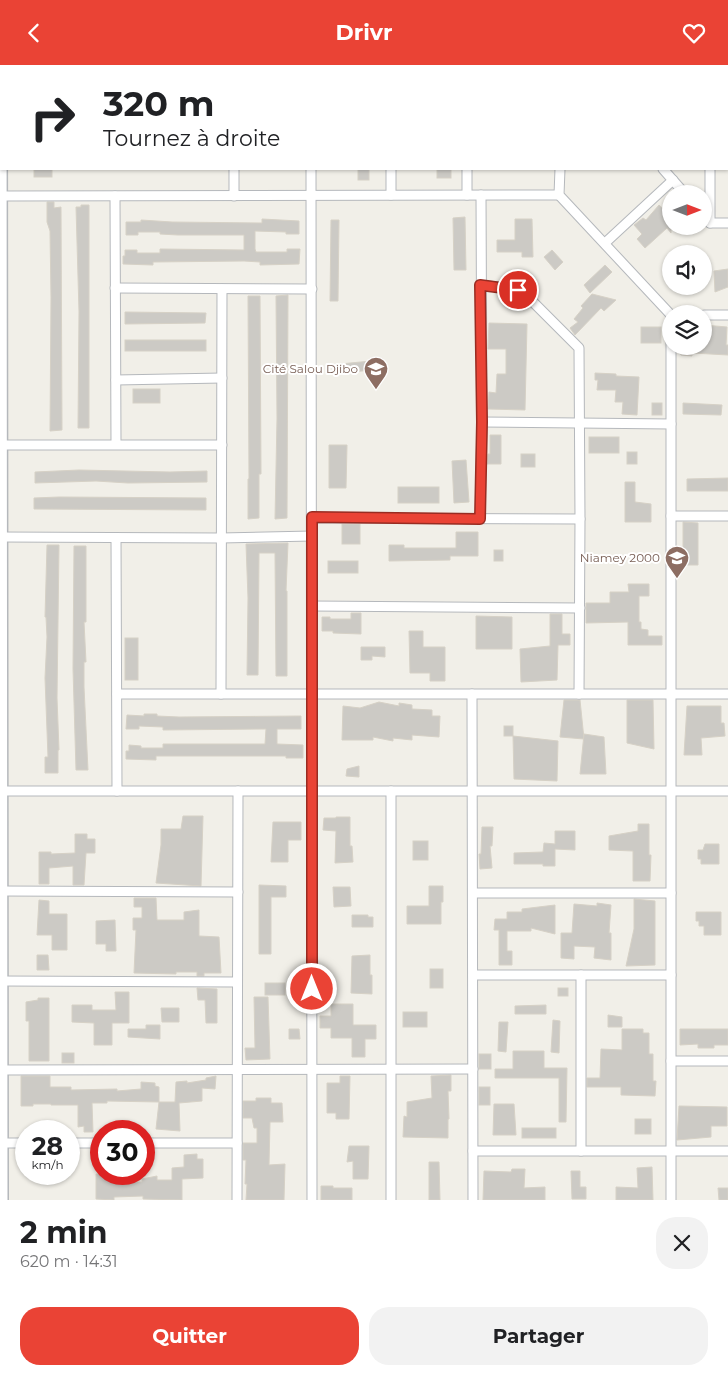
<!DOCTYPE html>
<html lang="fr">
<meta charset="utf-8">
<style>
body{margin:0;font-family:Montserrat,sans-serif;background:#f2f2f2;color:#202124;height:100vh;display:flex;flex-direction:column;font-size:19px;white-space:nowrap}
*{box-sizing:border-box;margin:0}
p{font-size:16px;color:#757577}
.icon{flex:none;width:28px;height:28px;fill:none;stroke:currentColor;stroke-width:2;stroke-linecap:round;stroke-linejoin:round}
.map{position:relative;height:1135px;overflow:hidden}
.details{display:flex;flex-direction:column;background:#fff;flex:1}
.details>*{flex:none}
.hud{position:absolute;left:0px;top:0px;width:729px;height:105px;box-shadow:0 1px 4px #0004;background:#fff;color:#202124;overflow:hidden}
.needle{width:32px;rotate:90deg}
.fabs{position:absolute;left:662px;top:120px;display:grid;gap:10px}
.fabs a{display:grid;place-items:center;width:50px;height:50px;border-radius:50%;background:#fff;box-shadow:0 1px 4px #0004;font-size:25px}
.speed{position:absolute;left:15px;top:1055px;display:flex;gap:10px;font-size:25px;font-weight:700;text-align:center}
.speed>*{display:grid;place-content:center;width:65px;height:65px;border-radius:50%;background:#fff;box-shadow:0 1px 4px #0004;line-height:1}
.speed small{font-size:12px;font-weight:400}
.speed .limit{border:8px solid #d22;background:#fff;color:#111}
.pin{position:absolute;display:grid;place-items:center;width:42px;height:42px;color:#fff;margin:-21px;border:2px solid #fff;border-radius:50%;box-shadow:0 1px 5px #0007}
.me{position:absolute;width:55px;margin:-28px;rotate:0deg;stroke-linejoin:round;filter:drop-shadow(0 0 4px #0008)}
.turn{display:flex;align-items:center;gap:18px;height:105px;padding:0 20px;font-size:22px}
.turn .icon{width:65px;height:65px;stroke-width:2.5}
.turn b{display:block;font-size:35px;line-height:42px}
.round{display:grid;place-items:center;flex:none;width:52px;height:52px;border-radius:20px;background:#f2f2f2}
.overview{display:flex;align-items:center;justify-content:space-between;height:85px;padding:0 20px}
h1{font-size:30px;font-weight:700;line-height:38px}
.action{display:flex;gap:10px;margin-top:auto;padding:10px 20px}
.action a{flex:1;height:58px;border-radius:20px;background:#ea4335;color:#fff;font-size:20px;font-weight:700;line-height:58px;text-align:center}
.action a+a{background:#f2f2f2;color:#202124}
header{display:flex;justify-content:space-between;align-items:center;height:65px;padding:0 20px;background:#ea4335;color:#fff;font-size:22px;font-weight:700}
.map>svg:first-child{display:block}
.building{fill:#cccac5;stroke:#d6d1c6}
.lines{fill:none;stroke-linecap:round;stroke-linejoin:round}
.minor-casing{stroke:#b5b8bc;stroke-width:11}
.tertiary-casing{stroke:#b5b8bc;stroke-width:14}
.minor{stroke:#fff;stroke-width:9}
.tertiary{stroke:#fff;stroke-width:11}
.route-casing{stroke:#982c22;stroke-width:12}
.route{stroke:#ea4335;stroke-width:9}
.labels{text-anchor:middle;stroke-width:4;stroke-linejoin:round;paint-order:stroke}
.education-label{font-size:12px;fill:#785e54;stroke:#fff;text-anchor:end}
</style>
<header><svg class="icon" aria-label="back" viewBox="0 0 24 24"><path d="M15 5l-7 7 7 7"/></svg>Drivr<svg class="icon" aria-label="heart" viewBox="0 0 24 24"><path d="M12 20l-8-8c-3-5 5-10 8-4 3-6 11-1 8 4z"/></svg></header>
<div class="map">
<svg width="728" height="1135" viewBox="0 0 728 1135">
<rect width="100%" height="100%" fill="#f1efe8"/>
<!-- building -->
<g class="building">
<rect x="34" y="104" width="18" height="8"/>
<rect x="358" y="104" width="11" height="11"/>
<rect x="437" y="104" width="14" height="9"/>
<polygon points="47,137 54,137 54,143 61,142 62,365 50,366 51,233 50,166 47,157"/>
<polygon points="81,140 89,140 89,363 78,363 79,247 76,142 81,142"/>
<polygon points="659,140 671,151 671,168 667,163 645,183 637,174 642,169 634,160 643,153 646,155"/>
<polygon points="465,152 466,205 454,205 453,153"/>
<polygon points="262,154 299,156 299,169 286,169 286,167 255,166 255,184 256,187 287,187 287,184 300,184 299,199 260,200 260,197 244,196 153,197 153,200 123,199 123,191 125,191 125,185 137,185 137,188 160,188 160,184 244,185 244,170 178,170 160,169 160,167 138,167 138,170 126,170 126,157 141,157 141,155 172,157 262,158"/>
<polygon points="515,154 532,154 533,192 522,192 522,187 497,187 497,175 515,175"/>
<polygon points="331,155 339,155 338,236 330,236"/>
<polygon points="552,185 563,197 555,205 544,192"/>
<polygon points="605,200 612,207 590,228 584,220"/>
<polygon points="728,204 728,222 715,227 714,206"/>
<polygon points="592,229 616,235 604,246 601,243 575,270 570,263 578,257 574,254 583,243 581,241"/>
<polygon points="288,230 287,453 275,454 277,353 276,231"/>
<polygon points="248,231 260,231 261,409 259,409 259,453 248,454 248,414 249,414"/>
<polygon points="125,247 206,248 205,258 125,259"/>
<polygon points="489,258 527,259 525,345 488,344 489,327 496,328 497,309 506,309 506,284 488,284"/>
<polygon points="704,260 727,262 726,280 728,280 728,290 692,288 692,291 681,290 680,281 704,281"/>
<rect x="641" y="262" width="20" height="16"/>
<rect x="125" y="275" width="81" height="11"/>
<polygon points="371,296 372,305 341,308 340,299"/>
<polygon points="595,308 616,309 616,311 639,312 637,350 622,349 623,337 615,337 616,325 597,325 598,315 595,315"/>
<rect x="133" y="324" width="27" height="14"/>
<rect x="652" y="338" width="10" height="12"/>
<polygon points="683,338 722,340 721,350 683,349"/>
<polygon points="490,370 501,370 501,399 487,399 488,389 490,389"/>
<rect x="589" y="372" width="30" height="16"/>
<polygon points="329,380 347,380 346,423 329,423"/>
<rect x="627" y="387" width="10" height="12"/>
<rect x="521" y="389" width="14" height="13"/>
<polygon points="466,395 469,437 454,438 452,396"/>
<polygon points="79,405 170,407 207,406 207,417 128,418 96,416 35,418 35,407"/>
<polygon points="728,413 728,426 687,426 687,414"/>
<polygon points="625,417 635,417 635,437 651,439 651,457 625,457"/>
<rect x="398" y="422" width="41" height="16"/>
<polygon points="59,432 206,433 206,445 34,444 34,433"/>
<polygon points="683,457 698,458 698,500 683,500"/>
<rect x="342" y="459" width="18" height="20"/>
<polygon points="456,467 478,467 478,491 450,491 450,495 389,496 389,480 404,480 404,483 456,483"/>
<polygon points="288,478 286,526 287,526 287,611 276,611 275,488 259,488 258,610 247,610 248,533 246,479"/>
<polygon points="47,480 59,480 57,633 59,685 58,685 58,708 45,708 45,692 48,692 45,613 47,572 46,552 45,552"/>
<polygon points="74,481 86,481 86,557 84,557 86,597 84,597 84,622 88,705 76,705 73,604"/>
<rect x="494" y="485" width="9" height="11"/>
<rect x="328" y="496" width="30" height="12"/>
<polygon points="628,519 649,519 649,531 639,531 639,557 641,557 641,564 648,565 648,571 662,571 662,580 628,580 628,557 586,558 586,538 610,538 610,527 629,527"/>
<polygon points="351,548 361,548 361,569 333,568 333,566 322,566 322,552 330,552 330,554 351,554"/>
<polygon points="550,549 562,549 562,569 570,569 570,580 558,580 557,615 521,617 520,584 550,581"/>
<polygon points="476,551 512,552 512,584 476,584"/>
<polygon points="409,566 423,566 423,582 445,582 445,616 430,616 430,608 410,608"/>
<rect x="125" y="573" width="13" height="42"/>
<polygon points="361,582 385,582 385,592 372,591 372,595 361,595"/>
<polygon points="564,635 580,635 584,674 560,672"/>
<polygon points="627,635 653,635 654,684 627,678"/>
<polygon points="379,637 399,641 399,638 412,640 412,644 432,645 432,651 440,651 439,672 412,670 412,675 393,673 393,676 373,672 373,675 342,675 343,641 360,643"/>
<polygon points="687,641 721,641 721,658 724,658 725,671 701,673 702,690 684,690"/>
<polygon points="144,649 157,649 157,651 179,652 301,651 301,664 277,664 277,679 303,680 303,693 286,693 286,691 156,691 156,695 126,694 126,686 129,686 129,680 141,681 141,683 163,683 163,679 265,679 266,664 163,665 163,662 139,661 139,664 126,664 127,650 144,651"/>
<rect x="504" y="661" width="9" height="10"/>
<polygon points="584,669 604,672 606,709 580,709"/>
<polygon points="513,671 558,676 557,716 514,714"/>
<polygon points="359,701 359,712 346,711 347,704"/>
<polygon points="183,751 203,751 201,821 156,818 161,780 161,764 181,764"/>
<polygon points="336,752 350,752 350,781 352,781 353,797 335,798 336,766 323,765 324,753 336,753"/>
<polygon points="273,757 301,757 301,775 288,775 288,797 271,797"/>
<polygon points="638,759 649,759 649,790 651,790 650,816 633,816 633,786 609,785 609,771 638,766"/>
<polygon points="482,762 493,762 492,781 490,781 492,803 480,804 479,789 481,789"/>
<polygon points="555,766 575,766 575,785 555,784 555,801 543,801 543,799 514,799 514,788 543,787 544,778 555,779"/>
<polygon points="75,769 87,769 87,774 95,774 95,788 86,788 84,820 73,820 73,801 49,803 49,819 39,819 39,787 51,787 51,789 75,788"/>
<rect x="413" y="776" width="15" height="19"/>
<polygon points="705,779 719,779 719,799 701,799 701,794 698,794 698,785 703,785"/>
<polygon points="259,820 286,821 286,832 271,832 271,889 259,889"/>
<polygon points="429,821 443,821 443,837 441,837 441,859 407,859 407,841 429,841"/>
<polygon points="333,822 350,822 351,841 334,842"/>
<polygon points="134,833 156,833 157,855 184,855 184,847 199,845 199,871 219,872 221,908 204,908 204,911 197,911 197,907 176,907 176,909 134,908 136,865 133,865 133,853 142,853 142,842 134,842"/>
<polygon points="634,834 655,836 655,900 626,901 634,864"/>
<polygon points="39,835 49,836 49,849 67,849 67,885 52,885 52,870 37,870"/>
<polygon points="597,838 611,840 609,868 611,868 611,895 594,893 595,882 574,881 574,894 561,893 561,868 572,868 574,839 597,841"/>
<polygon points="555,840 555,869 531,863 531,866 507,866 507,886 512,886 512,900 499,900 499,865 494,865 495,854 507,854 507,847 522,847 522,844"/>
<polygon points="696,847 721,847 721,870 704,870 704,861 699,861 699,856 696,856"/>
<polygon points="352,850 368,850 368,852 373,852 373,862 352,862"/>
<polygon points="115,855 116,886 106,886 106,879 96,879 96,856"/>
<polygon points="37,890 48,890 49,905 37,905"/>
<polygon points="370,890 370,910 372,910 372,929 351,928 352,891"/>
<rect x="430" y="904" width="13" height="19"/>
<rect x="265" y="918" width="20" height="12"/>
<polygon points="197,923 217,924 217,958 206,958 205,935 198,935"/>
<rect x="558" y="923" width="10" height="8"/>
<polygon points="115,927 129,927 129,958 112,958 112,980 94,980 94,958 72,957 72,940 92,940 92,945 116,945"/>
<polygon points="254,932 268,932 270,994 246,995 245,983 255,983"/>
<polygon points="38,933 49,933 49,996 29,996 29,956 26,956 26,937 38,935"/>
<polygon points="331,939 353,939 353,960 376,960 376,974 365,974 365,992 352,992 352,973 331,973 331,963 320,963 320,951 331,951"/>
<polygon points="546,940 546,949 515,949 515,941"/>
<polygon points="161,943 179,943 179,957 162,957"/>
<rect x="403" y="947" width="24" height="15"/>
<polygon points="608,950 622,952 622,962 608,962"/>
<polygon points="553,955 560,956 559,988 551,987"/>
<polygon points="499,957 508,957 506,987 498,986"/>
<polygon points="146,960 160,960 160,974 128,972 128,964 146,964"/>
<polygon points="289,964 299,964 300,974 289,974"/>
<polygon points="622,964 643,964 643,968 649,968 649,989 653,989 653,1016 656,1016 655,1031 621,1030 621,1022 587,1022 587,1013 600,1013 601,984 622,985"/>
<polygon points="680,964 728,964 728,980 714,980 714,983 698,983 698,979 680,980"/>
<polygon points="513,986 544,986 544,1003 567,1003 566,1057 559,1057 559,1013 495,1013 495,1004 513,1004"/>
<rect x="62" y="988" width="12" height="10"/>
<rect x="479" y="989" width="12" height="15"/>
<polygon points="451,1010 451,1026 448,1026 449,1054 448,1054 448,1073 403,1072 404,1051 407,1052 407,1037 432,1033 431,1011"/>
<polygon points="21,1011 50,1011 50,1022 71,1022 71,1025 117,1024 117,1026 141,1024 141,1017 155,1018 155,1021 159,1022 159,1037 107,1036 107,1038 92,1038 93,1067 84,1067 84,1061 78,1062 78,1040 51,1040 51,1039 33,1039 33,1041 21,1041"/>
<polygon points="216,1011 215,1024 202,1023 202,1036 179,1038 180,1066 156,1064 159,1037 175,1037 176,1017 187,1016 187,1018 206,1015 206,1013"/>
<polygon points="340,1011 350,1011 349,1054 336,1054 336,1048 327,1048 327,1018 340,1018"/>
<rect x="479" y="1022" width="11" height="18"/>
<polygon points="256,1033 271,1033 271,1038 282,1038 283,1057 270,1057 269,1100 285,1099 284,1135 246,1135 247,1119 245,1119 246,1095 243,1095 243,1078 257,1078 257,1063 254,1063 252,1053 243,1053 243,1036 256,1036"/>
<polygon points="494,1039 514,1039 516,1070 493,1070"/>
<polygon points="679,1041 727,1042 727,1061 711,1061 711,1072 677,1075"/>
<rect x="635" y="1054" width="16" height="15"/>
<rect x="522" y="1063" width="34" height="10"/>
<polygon points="349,1081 369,1081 368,1114 353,1114 353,1096 347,1097"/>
<polygon points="197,1089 197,1094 203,1094 203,1113 182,1114 182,1135 143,1134 143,1131 114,1132 114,1135 96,1134 96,1109 117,1109 117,1117 142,1117 142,1114 157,1111 157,1115 172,1115 172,1103 184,1102 184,1090"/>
<polygon points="429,1097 439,1097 440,1135 429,1135"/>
<polygon points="652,1102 653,1135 616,1135 616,1122 638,1123 637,1103"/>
<polygon points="512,1104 525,1104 524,1123 545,1122 545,1135 483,1135 484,1106 511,1107"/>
<polygon points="571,1106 580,1106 580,1122 586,1122 586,1134 572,1134"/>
<polygon points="321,1121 333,1121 333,1123 352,1123 352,1135 321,1135"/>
<polygon points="718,1123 728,1123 728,1135 719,1135"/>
</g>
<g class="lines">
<defs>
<g id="minor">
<polyline points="311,0 311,1"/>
<polyline points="479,0 479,1"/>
<polyline points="235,1 235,0"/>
<polyline points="391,1 391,0"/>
<polyline points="561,1 561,0"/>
<polyline points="650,1 650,0"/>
<polyline points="311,104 312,1135"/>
<polyline points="391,104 391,130"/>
<polyline points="560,104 559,130 671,250 671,1135"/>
<polyline points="663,104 685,129"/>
<polyline points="710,104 710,158"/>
<polyline points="467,130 467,104"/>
<polyline points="1,131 559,130"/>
<polyline points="115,131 116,379"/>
<polyline points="234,131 234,104"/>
<polyline points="707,155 710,158 728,158"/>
<polyline points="605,178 673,115"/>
<polyline points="480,220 514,224 523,227 579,283 580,454 579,629"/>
<polyline points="115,223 312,224"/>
<polyline points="704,250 728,250"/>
<polyline points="116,315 222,313"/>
<polyline points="482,357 671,359"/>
<polyline points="1,380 222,380"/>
<polyline points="671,451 728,451"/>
<polyline points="312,453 580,454"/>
<polyline points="480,453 482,357 481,130"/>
<polyline points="1,472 221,473 312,471"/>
<polyline points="116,473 117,726"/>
<polyline points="312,541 580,543"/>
<polyline points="117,629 728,629"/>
<polyline points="221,629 222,224"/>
<polyline points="472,629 473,1135"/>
<polyline points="1,726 728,726"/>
<polyline points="391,726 391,1135"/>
<polyline points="1,826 238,827"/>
<polyline points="473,828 671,828"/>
<polyline points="473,910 671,910"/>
<polyline points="581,910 581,1086"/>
<polyline points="1,916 237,917"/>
<polyline points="671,996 728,996"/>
<polyline points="1,1005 473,1004"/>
<polyline points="2,1078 26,1078"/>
<polyline points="69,1078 101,1078"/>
<polyline points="144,1078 237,1078"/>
<polyline points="473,1086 728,1086"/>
<polyline points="237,1135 238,726"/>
</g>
<polyline id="tertiary" points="1,0 2,1135"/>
</defs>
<!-- minor casing -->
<use href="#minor" class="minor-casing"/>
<!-- tertiary casing -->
<use href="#tertiary" class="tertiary-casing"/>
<!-- minor -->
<use href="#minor" class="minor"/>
<!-- tertiary -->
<use href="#tertiary" class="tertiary"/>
</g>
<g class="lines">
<defs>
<polyline id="route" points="312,924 312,452 480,454 482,357 480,220 518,225"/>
</defs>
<!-- route casing -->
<use href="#route" class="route-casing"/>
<!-- route -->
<use href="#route" class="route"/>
</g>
<!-- icons -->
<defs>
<symbol id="school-pin" viewBox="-11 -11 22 30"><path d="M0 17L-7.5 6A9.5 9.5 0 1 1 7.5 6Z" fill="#8d6e63" stroke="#fff"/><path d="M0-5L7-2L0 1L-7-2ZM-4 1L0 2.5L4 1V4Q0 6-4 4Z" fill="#fff"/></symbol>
</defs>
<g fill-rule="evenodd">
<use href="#school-pin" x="362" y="290" width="28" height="38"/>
<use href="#school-pin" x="663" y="479" width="28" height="38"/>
</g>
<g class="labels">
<!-- education labels -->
<g class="education-label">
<text x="358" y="308">Cité Salou Djibo</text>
<text x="660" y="497">Niamey 2000</text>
</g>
</g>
</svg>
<div class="fabs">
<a><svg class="needle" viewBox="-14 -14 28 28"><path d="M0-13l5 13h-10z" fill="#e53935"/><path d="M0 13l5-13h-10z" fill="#757577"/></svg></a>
<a><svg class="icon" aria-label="sound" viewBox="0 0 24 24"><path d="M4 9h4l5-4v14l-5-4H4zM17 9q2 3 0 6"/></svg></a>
<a><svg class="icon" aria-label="layers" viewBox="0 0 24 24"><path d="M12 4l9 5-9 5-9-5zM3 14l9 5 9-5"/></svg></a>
</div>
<div class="speed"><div>28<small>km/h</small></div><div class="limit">30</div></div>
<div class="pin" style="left:518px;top:225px;background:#d93025"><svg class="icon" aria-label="arrive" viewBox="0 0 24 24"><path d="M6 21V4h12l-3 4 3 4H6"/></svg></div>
<svg class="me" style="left:312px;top:924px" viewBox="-20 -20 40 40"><circle r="17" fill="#ea4335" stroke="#fff" stroke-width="3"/><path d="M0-11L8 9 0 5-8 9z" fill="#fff"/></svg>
<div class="hud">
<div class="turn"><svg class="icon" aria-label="right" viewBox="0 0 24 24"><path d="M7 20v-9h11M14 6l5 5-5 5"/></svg><div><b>320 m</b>Tournez à droite</div></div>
</div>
</div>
<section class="details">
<div class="overview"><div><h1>2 min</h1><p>620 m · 14:31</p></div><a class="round"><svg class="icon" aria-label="close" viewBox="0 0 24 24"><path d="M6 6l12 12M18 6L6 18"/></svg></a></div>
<div class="action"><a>Quitter</a><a>Partager</a></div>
</section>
